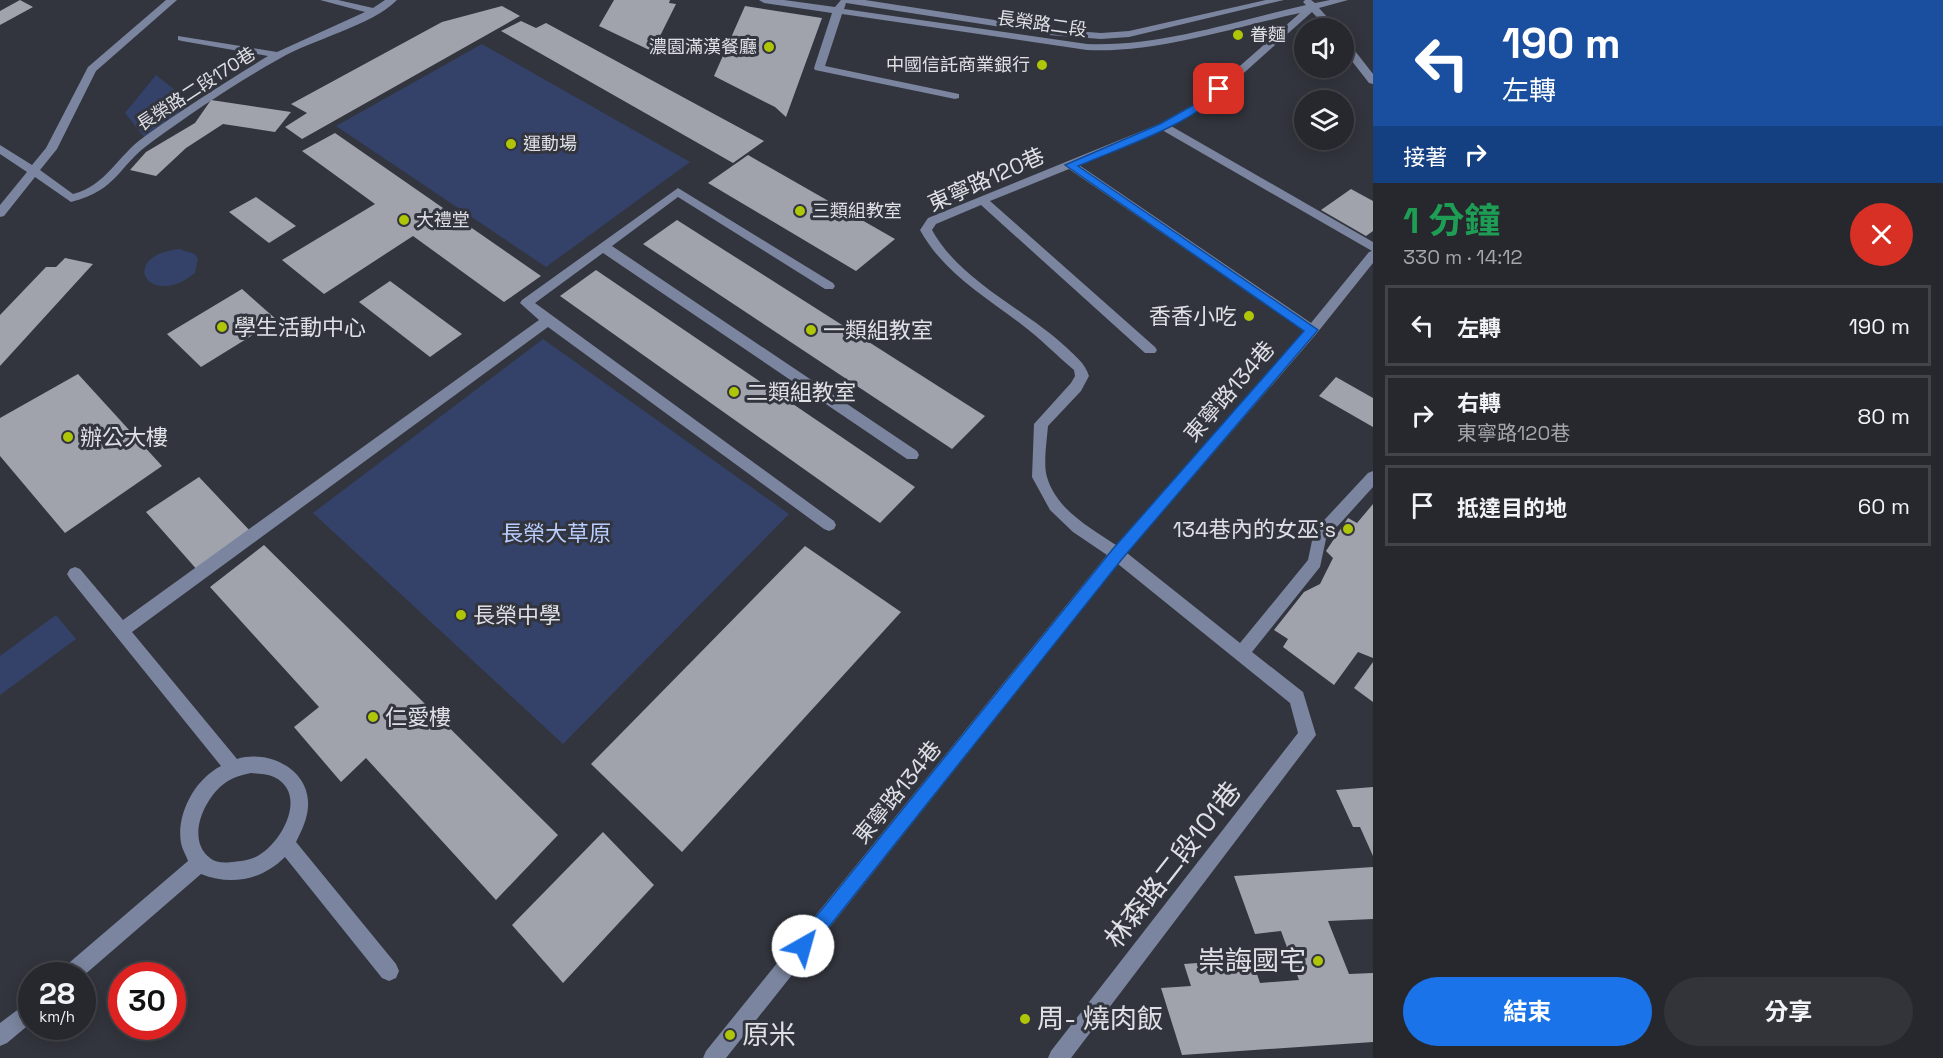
<!DOCTYPE html>
<html lang="zh-TW">
<meta charset="utf-8">
<style>
body{margin:0;font-family:"Space Grotesk","Noto Sans TC",sans-serif;background:#32343a;color:#f1f3f6;height:100vh;display:flex;flex-direction:column;font-size:22px;white-space:nowrap}
*{box-sizing:border-box;margin:0}
p{font-size:20px;color:#a4a6aa}
.icon{flex:none;width:33px;height:33px;fill:none;stroke:currentColor;stroke-width:2;stroke-linecap:round;stroke-linejoin:round}
.map{position:relative;flex:1;overflow:hidden}
.details{display:flex;flex-direction:column;background:#26282e;width:570px}
.details>*{flex:none}
.hud{background:#1a4fa0;color:#fff;overflow:hidden}
.controls{position:absolute;left:1294px;top:18px;display:grid;gap:12px}
.controls a{display:grid;place-items:center;width:60px;height:60px;border-radius:50%;background:#26282e;box-shadow:0 3px 15px #0003,0 0 0 2px #42444a;font-size:30px}
.speed{position:absolute;left:18px;top:962px;display:flex;gap:12px;font-size:30px;font-weight:700;text-align:center}
.speed>*{display:grid;place-content:center;width:78px;height:78px;border-radius:50%;background:#26282e;box-shadow:0 3px 15px #0003,0 0 0 2px #42444a;line-height:1}
.speed small{font-size:15px;font-weight:400}
.speed .limit{border:9px solid #d22;background:#fff;color:#111}
.pin{position:absolute;display:grid;place-items:center;width:51px;height:51px;color:#fff;margin:-26px;border-radius:12px;box-shadow:0 3px 9px #0006}
.me{position:absolute;width:66px;margin:-33px;rotate:38deg;stroke-linejoin:round;filter:drop-shadow(0 0 4px #0008)}
.turn{display:flex;align-items:center;gap:21px;height:126px;padding:0 30px;font-size:27px}
.turn .icon{width:78px;height:78px;stroke-width:2.5}
.turn b{display:block;font-size:42px;line-height:51px}
.then{display:flex;align-items:center;height:57px;padding:0 30px;background:#0003;gap:12px;font-size:22px}
.round{display:grid;place-items:center;flex:none;width:63px;height:63px;border-radius:32px;background:#32343a}
.head{display:flex;align-items:center;justify-content:space-between;height:102px;padding:0 30px}
h1{font-size:36px;font-weight:700;line-height:45px;color:#1e9e55}
.cta{display:flex;gap:12px;margin-top:auto;padding:12px 30px}
.cta a{flex:1;height:69px;border-radius:36px;background:#1a73e8;color:#fff;font-size:24px;font-weight:700;line-height:69px;text-align:center}
.cta a+a{background:#32343a;color:#f1f3f6}
ul{padding:0;list-style:none}
li{display:flex;align-items:center;gap:18px;height:81px;margin:0 12px 9px;padding:0 18px;border:3px solid #42444a;border-radius:0px}
li div{flex:1}
li b{display:block;font-size:22px}
li em{font-style:normal}
main{display:flex;flex:1;min-height:0}
.map>svg:first-child{display:block}
.green{fill:#34426a}
.building{fill:#a0a3ac}
.lines{fill:none;stroke-linecap:round;stroke-linejoin:round}
.minor{fill:#7b859f;fill-rule:evenodd}
.route{fill:#1a73e8;stroke:#114b97;stroke-width:1.5}
.poi-dot{fill:#afc507;stroke:#32353d;stroke-width:2}
.labels{text-anchor:middle;stroke-width:6;stroke-linejoin:round;paint-order:stroke}
.far-street-label{font-size:18px;fill:#dee0e5;stroke:#32353d}
.far-poi-label{font-size:18px;fill:#dee0e5;stroke:#32353d;text-anchor:start}
.street-label{font-size:22px;fill:#dee0e5;stroke:#32353d}
.poi-label{font-size:22px;fill:#dee0e5;stroke:#32353d;text-anchor:start}
.park-label{font-size:22px;fill:#b9cdff;stroke:#32353d}
.near-street-label{font-size:27px;fill:#dee0e5;stroke:#32353d}
.near-poi-label{font-size:27px;fill:#dee0e5;stroke:#32353d;text-anchor:start}
</style>
<main>
<div class="map">
<svg width="1373" height="1058" viewBox="0 0 1373 1058">
<rect width="100%" height="100%" fill="#32353d"/>
<!-- green -->
<g class="green">
<polygon points="482,44 690,162 546,267 336,126"/>
<polygon points="156,75 191,103 145,138 125,113"/>
<path d="M179,249L195,254L198,259L195,273C148,311 117,256 179,249Z"/>
<polygon points="543,339 789,514 563,744 313,513"/>
<polygon points="56,615 76,639 0,695 0,656"/>
</g>
<!-- building -->
<g class="building">
<polygon points="20,0 33,7 0,25 0,11"/>
<polygon points="614,0 670,0 669,3 676,4 660,36 672,38 662,56 599,26"/>
<polygon points="502,6 520,16 302,139 285,127 307,113 291,104 442,22"/>
<polygon points="745,6 822,18 786,117 775,107 714,76"/>
<polygon points="521,21 536,28 546,23 764,141 733,163 501,31"/>
<polygon points="211,100 291,112 275,132 223,124 186,148 156,176 130,170 146,152 195,123"/>
<polygon points="335,133 541,276 504,302 413,236 324,294 282,260 375,204 302,151"/>
<polygon points="748,155 895,239 856,271 708,183"/>
<polygon points="1351,189 1373,201 1373,231 1366,236 1321,210"/>
<polygon points="256,197 296,226 269,243 229,212"/>
<polygon points="677,220 985,416 952,449 643,244"/>
<polygon points="65,258 93,264 0,366 0,315 46,267 56,267"/>
<polygon points="596,270 915,487 880,523 560,296"/>
<polygon points="390,281 462,334 430,357 359,302"/>
<polygon points="242,289 277,320 201,367 167,334"/>
<polygon points="78,374 162,466 65,533 0,456 0,418"/>
<polygon points="1336,377 1373,398 1373,427 1319,396"/>
<polygon points="199,477 253,534 199,572 146,512"/>
<polygon points="1373,504 1373,658 1358,652 1334,685 1283,647 1288,639 1274,630 1304,592 1320,584 1333,558 1326,551 1348,518 1357,523"/>
<polygon points="264,545 558,835 496,900 366,758 341,782 294,727 319,707 210,587"/>
<polygon points="805,546 901,612 682,852 591,764"/>
<polygon points="1373,662 1373,702 1354,688"/>
<polygon points="1373,787 1373,856 1360,827 1353,827 1336,790"/>
<polygon points="603,832 654,885 563,983 512,925"/>
<polygon points="1373,867 1373,919 1328,921 1349,974 1373,973 1373,1042 1182,1055 1161,988 1191,986 1184,964 1252,959 1260,983 1299,980 1281,931 1255,934 1234,876"/>
</g>
<g class="lines">
<!-- minor -->
<g class="minor">
<path d="M166,0H177L96,71L57,149L40,170L73,194C106,186 118,155 144,137C184,108 226,82 268,56L182,41L178,40V36L277,52L365,12L320,0H338L373,8L385,0H397C371,26 313,39 279,59C236,83 193,112 153,141C117,166 120,189 71,202L35,177L4,216L0,217V205L27,172L0,154V145L32,165L46,148L88,67Z"/>
<path d="M759,0H784L835,7L841,0H865L1014,23L1019,26L1014,29L846,3L844,9L1087,44C1159,47 1235,21 1306,5L1303,2L1305,0H1311L1315,3L1330,0H1348L1319,8L1337,28H1327L1312,12L1208,105L1171,126L1373,242V263L1317,333L1127,553L1240,643L1308,560L1314,531L1368,473L1373,471V487L1326,539L1320,567L1252,652L1303,692L1316,735L1071,1058H1048L1051,1051L1298,733L1290,703L1118,564L726,1058H703L706,1051L1107,555L1073,532L1050,510L1032,477L1034,424L1071,383L1075,376L1074,370C1056,355 1040,338 1021,324C984,296 943,272 920,230L928,218L1159,124L1200,101L1300,13C1230,28 1158,53 1087,50L842,14L825,66L959,94V98L955,99L815,70L814,68L832,13L764,3ZM1162,130L1372,251L1369,252L1311,323L1079,165ZM1069,169L1304,331L1116,545C1090,528 1056,509 1047,477C1043,465 1047,439 1048,426L1081,391L1089,376C1085,363 1076,357 1067,348C1024,308 961,282 932,230L936,224L981,205L1145,353H1155L1157,350L1155,347L990,201Z"/>
<polygon points="1266,0 1284,0 1129,37 1101,39 1049,35 1044,32 1049,29 1101,33 1129,31"/>
<polygon points="1344,41 1348,42 1373,74 1373,84 1369,83 1344,51"/>
<path d="M678,188L833,283L835,286L833,289H825L678,197L612,246L917,451L919,455L917,459H907L603,253L535,303L834,521L836,525L834,529L829,531L824,529L548,327L132,632L237,759C267,750 306,767 308,801C309,816 302,830 296,842L396,964L399,971L396,978L389,981L382,978L285,857C262,880 231,886 201,874L82,977V975H60L63,968L188,861C186,855 182,849 181,843C176,814 195,779 221,766L70,579L67,574L70,569L75,567L80,569L123,620L539,320L520,303L522,300ZM251,773C258,774 267,774 274,777C307,793 284,838 262,853C253,860 243,861 232,862C224,863 216,863 210,858C185,839 205,797 225,783C233,777 242,775 251,773Z"/>
<polygon points="32,999 32,1022 7,1043 0,1046 0,1023"/>
</g>
</g>
<!-- route -->
<path class="route" d="M1219,86L1224,89C1194,124 1122,147 1078,166L1318,330L1122,559L809,952L803,954L797,952L795,946L797,940L1112,550L1304,331L1065,165L1160,124L1201,101Z"/>
<!-- markers -->
<g class="poi-dot">
<circle cx="1238" cy="35" r="6"/>
<circle cx="769" cy="47" r="6"/>
<circle cx="1042" cy="65" r="6"/>
<circle cx="511" cy="144" r="6"/>
<circle cx="800" cy="211" r="6"/>
<circle cx="404" cy="220" r="6"/>
<circle cx="1249" cy="316" r="6"/>
<circle cx="222" cy="327" r="6"/>
<circle cx="811" cy="330" r="6"/>
<circle cx="734" cy="392" r="6"/>
<circle cx="68" cy="437" r="6"/>
<circle cx="1348" cy="529" r="6"/>
<circle cx="461" cy="615" r="6"/>
<circle cx="373" cy="717" r="6"/>
<circle cx="1318" cy="961" r="6"/>
<circle cx="1025" cy="1019" r="6"/>
<circle cx="730" cy="1035" r="6"/>
</g>
<g class="labels">
<!-- far-street labels -->
<g class="far-street-label">
<text transform="translate(1042 24) rotate(8)" y="6">長榮路二段</text>
<text transform="translate(196 89) rotate(-33)" y="6">長榮路二段170巷</text>
</g>
<!-- far-poi labels -->
<g class="far-poi-label">
<text x="1250" y="41">眷麵</text>
<text x="757" y="53" text-anchor="end">濃園滿漢餐廳</text>
<text x="1030" y="71" text-anchor="end">中國信託商業銀行</text>
<text x="523" y="150">運動場</text>
<text x="812" y="217">三類組教室</text>
<text x="416" y="226">大禮堂</text>
</g>
<!-- street labels -->
<g class="street-label">
<text transform="translate(986 179) rotate(-24)" y="8">東寧路120巷</text>
<text transform="translate(1229 391) rotate(-49)" y="8">東寧路134巷</text>
<text transform="translate(897 792) rotate(-51)" y="8">東寧路134巷</text>
</g>
<!-- poi labels -->
<g class="poi-label">
<text x="1237" y="324" text-anchor="end">香香小吃</text>
<text x="234" y="335">學生活動中心</text>
<text x="823" y="338">一類組教室</text>
<text x="746" y="400">二類組教室</text>
<text x="80" y="445">辦公大樓</text>
<text x="1336" y="537" text-anchor="end">134巷內的女巫’s</text>
<text x="473" y="623">長榮中學</text>
<text x="385" y="725">仁愛樓</text>
</g>
<!-- park labels -->
<g class="park-label">
<text x="556" y="541">長榮大草原</text>
</g>
<!-- near-street labels -->
<g class="near-street-label">
<text transform="translate(1173 865) rotate(-52)" y="9">林森路二段101巷</text>
</g>
<!-- near-poi labels -->
<g class="near-poi-label">
<text x="1306" y="970" text-anchor="end">崇誨國宅</text>
<text x="1037" y="1028">周- 燒肉飯</text>
<text x="742" y="1044">原米</text>
</g>
</g>
</svg>
<div class="controls">
<a><svg class="icon" aria-label="sound" viewBox="0 0 24 24"><path d="M4 9h4l5-4v14l-5-4H4zM17 9q2 3 0 6"/></svg></a>
<a><svg class="icon" aria-label="layers" viewBox="0 0 24 24"><path d="M12 4l9 5-9 5-9-5zM3 14l9 5 9-5"/></svg></a>
</div>
<div class="speed"><div>28<small>km/h</small></div><div class="limit">30</div></div>
<div class="pin" style="left:1219px;top:89px;background:#d93025"><svg class="icon" aria-label="arrive" viewBox="0 0 24 24"><path d="M6 21V4h12l-3 4 3 4H6"/></svg></div>
<svg class="me" style="left:803px;top:946px" viewBox="-20 -20 40 40"><circle r="19" fill="#fff"/><path d="M0-13L10 11 0 6-10 11z" fill="#1a73e8"/></svg>
</div>
<section class="details">
<div class="hud">
<div class="turn"><svg class="icon" aria-label="left" viewBox="0 0 24 24"><path d="M17 20v-9H6M10 6l-5 5 5 5"/></svg><div><b>190 m</b>左轉</div></div>
<div class="then">接著<svg class="icon" aria-label="right" viewBox="0 0 24 24"><path d="M7 20v-9h11M14 6l5 5-5 5"/></svg></div>
</div>
<div class="head"><div><h1>1 分鐘</h1><p>330 m · 14:12</p></div><a class="round" style="background:#d93025;color:#fff"><svg class="icon" aria-label="close" viewBox="0 0 24 24"><path d="M6 6l12 12M18 6L6 18"/></svg></a></div>
<ul>
<li><svg class="icon" aria-label="left" viewBox="0 0 24 24"><path d="M17 20v-9H6M10 6l-5 5 5 5"/></svg><div><b>左轉</b></div><em>190 m</em></li>
<li><svg class="icon" aria-label="right" viewBox="0 0 24 24"><path d="M7 20v-9h11M14 6l5 5-5 5"/></svg><div><b>右轉</b><p>東寧路120巷</p></div><em>80 m</em></li>
<li><svg class="icon" aria-label="arrive" viewBox="0 0 24 24"><path d="M6 21V4h12l-3 4 3 4H6"/></svg><div><b>抵達目的地</b></div><em>60 m</em></li>
</ul>
<div class="cta"><a>結束</a><a>分享</a></div>
</section>
</main>
